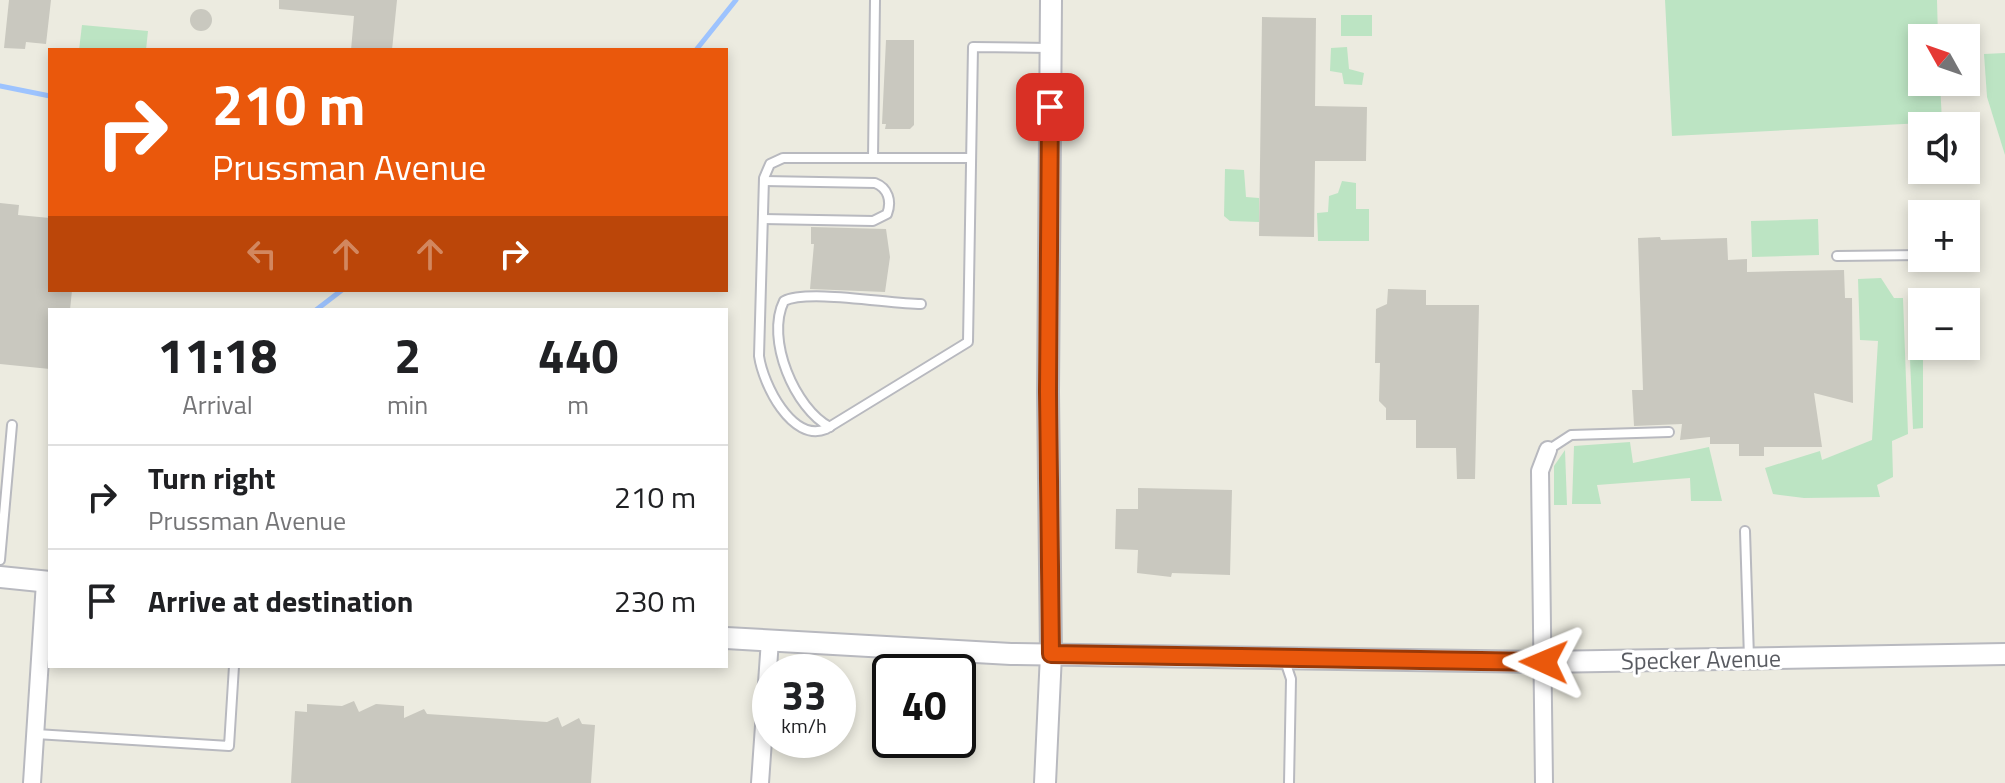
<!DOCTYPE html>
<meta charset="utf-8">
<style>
body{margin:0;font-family:"Titillium Web",sans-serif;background:#f2f2f2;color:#202124;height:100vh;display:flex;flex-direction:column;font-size:30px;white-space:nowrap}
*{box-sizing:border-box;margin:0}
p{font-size:26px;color:#757577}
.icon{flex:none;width:44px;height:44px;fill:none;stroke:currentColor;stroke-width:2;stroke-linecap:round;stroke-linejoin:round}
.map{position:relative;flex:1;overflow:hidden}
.drawer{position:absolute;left:48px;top:308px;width:680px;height:360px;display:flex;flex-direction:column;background:#fff;border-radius:0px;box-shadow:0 4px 12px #0003}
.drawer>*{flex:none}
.banner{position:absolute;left:48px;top:48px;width:680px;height:244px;border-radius:0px;box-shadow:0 4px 12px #0003;background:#ea580c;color:#fff;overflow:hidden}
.needle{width:52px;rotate:310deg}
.controls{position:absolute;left:1908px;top:24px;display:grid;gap:16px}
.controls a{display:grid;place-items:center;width:72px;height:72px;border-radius:0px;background:#fff;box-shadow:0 4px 12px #0003;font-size:40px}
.speed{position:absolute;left:752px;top:654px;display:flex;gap:16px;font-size:40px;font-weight:700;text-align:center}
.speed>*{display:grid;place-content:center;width:104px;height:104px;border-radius:50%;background:#fff;box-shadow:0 4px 12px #0003;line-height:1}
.speed small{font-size:20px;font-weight:400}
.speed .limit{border:4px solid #111;border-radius:12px;background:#fff;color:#111}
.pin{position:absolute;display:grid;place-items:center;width:68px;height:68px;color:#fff;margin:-34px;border-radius:16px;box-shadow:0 4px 12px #0006}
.me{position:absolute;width:88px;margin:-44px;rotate:271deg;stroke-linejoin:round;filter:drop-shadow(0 0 6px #0008)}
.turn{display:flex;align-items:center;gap:28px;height:168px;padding:0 32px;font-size:36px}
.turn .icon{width:104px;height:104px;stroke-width:2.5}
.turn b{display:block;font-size:56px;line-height:68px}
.lanes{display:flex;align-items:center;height:76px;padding:0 32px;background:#0003;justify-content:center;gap:40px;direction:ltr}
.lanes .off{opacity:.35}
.eta{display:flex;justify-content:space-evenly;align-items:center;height:136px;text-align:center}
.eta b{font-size:48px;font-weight:700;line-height:56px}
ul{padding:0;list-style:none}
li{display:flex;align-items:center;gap:24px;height:104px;padding:0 32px;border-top:2px solid #e0e0e0}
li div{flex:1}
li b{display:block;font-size:30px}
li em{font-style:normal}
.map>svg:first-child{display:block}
.green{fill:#bce4c3}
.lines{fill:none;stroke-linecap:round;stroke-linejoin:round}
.stream{stroke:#9dc3fe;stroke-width:5}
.building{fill:#c9c8bf}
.service-casing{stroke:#b8b9bf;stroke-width:12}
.minor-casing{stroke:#b8b9bf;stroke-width:20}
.tertiary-casing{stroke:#b8b9bf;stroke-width:24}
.service{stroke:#fff;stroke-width:8}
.minor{stroke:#fff;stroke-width:16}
.tertiary{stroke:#fff;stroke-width:20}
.route-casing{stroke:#983908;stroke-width:20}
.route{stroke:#ea580c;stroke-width:14}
.labels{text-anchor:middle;stroke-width:6;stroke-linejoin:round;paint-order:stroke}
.street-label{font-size:24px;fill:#595b61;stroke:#fff}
</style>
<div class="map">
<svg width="2005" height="783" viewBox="0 0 2005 783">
<rect width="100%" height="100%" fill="#ecebe0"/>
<!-- green -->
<g class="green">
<polygon points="1665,0 1937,0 1938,38 1922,38 1922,82 1940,82 1942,122 1672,136"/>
<rect x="1341" y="15" width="31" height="21"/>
<polygon points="82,25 148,31 146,50 79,50"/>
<polygon points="1347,47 1349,69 1364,73 1362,85 1344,84 1342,73 1330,71 1331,48"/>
<polygon points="2005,53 2005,155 1987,97 1984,54"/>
<polygon points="1225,169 1244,170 1246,197 1259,198 1259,222 1230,221 1224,216"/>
<polygon points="1342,181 1356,183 1356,209 1369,209 1369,241 1318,241 1317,213 1328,212 1329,196 1338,193"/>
<polygon points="1818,219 1819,255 1752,257 1751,221"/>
<polygon points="1881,278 1894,298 1903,298 1908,434 1892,441 1893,477 1877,485 1880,497 1804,498 1773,494 1765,468 1820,451 1822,460 1872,440 1878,341 1860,340 1858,279"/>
<polygon points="1909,298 1922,298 1923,353 1911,355"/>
<polygon points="1910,359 1923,360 1923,428 1913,429"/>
<polygon points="1630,442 1633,463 1709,447 1722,501 1691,501 1690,478 1597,485 1601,504 1572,504 1574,446"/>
<polygon points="1565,450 1567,505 1554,505 1554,466"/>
</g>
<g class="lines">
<!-- stream -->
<g class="stream">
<polyline points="696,50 736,0"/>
<polyline points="0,86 50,96"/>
<polyline points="316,310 342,290"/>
</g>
</g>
<!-- building -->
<g class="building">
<polygon points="9,0 51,0 46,44 26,42 25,49 4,48"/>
<polygon points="279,0 397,0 392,50 351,50 354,16 279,9"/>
<circle cx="201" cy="20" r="11"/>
<polygon points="1262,17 1316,18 1315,106 1367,107 1366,161 1315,161 1314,237 1259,236"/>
<polygon points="886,40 914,40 914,125 910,129 885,129 886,124 882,124"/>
<polygon points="0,203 19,205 18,215 50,218 50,290 72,290 70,310 50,310 50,369 0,364"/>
<polygon points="811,227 886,229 890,257 885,292 810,289 814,244 811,244"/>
<polygon points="1660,237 1661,240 1727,238 1728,260 1747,259 1747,272 1844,270 1845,298 1852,298 1853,403 1814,393 1822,447 1764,447 1764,456 1739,456 1739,444 1710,444 1710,437 1680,440 1682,424 1634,426 1632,390 1643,390 1638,238"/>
<polygon points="1388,289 1426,290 1426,305 1479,305 1475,479 1457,479 1456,448 1416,448 1416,420 1386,420 1386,408 1379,401 1380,363 1375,363 1376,309 1387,304"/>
<polygon points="1138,488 1232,490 1230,575 1172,573 1171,577 1137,573 1138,550 1115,549 1116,509 1138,509"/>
<polygon points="354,701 359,712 376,704 404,706 404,718 424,709 427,714 547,722 558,717 562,727 579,718 582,724 595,725 591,783 291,783 295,711 307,712 307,704 342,706"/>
</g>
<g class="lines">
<defs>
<g id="service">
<polyline points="873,158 875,0"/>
<path d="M971,158H783L770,164L764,178L759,356C763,384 792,443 826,429L968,342L973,47L1050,48"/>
<path d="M763,219L873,221L887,214C892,201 888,188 875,183L764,181"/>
<polyline points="1837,256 1922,255"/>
<path d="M830,427C795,409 765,339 784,301C808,289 890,304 921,304"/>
<polyline points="1548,450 1571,435 1669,432"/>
<polyline points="1745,531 1749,658"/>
<polyline points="0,560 12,425"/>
<polyline points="1285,661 1291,679 1289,783"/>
<polyline points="36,734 229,746 234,666"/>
</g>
<g id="minor">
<polyline points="32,783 45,582"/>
<polyline points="760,783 770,640"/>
<polyline points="1544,783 1540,471 1548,450"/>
</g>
<g id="tertiary">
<polyline points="0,577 50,582"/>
<polyline points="726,638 1011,654 1544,662 2005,654"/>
<polyline points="1045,783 1051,654 1048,392 1051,0"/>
</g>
</defs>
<!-- service casing -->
<use href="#service" class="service-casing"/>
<!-- minor casing -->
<use href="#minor" class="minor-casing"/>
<!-- tertiary casing -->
<use href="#tertiary" class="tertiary-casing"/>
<!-- service -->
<use href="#service" class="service"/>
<!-- minor -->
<use href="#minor" class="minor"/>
<!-- tertiary -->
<use href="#tertiary" class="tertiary"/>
</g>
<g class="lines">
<defs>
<polyline id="route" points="1050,107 1048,392 1051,654 1544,662"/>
</defs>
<!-- route casing -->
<use href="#route" class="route-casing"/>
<!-- route -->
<use href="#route" class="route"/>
</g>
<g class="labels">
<!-- street labels -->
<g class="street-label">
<text transform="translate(1701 660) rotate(-1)" y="8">Specker Avenue</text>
</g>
</g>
</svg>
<div class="controls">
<a><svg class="needle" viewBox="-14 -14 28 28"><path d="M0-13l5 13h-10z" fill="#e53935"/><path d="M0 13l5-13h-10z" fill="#757577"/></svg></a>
<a><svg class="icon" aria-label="sound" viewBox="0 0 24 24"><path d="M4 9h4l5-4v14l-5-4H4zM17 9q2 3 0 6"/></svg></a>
<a>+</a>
<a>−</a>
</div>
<div class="speed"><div>33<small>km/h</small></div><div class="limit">40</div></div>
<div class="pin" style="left:1050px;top:107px;background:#d93025"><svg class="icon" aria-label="arrive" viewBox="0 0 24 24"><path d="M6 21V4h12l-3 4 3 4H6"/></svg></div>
<svg class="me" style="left:1544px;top:662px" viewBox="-20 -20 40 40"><path d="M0-17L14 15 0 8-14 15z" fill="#ea580c" stroke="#fff" stroke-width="4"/></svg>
<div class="banner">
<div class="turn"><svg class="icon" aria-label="right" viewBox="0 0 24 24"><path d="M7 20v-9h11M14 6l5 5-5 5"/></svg><div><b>210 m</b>Prussman Avenue</div></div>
<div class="lanes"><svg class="icon off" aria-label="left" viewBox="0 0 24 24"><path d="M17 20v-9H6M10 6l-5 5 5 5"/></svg><svg class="icon off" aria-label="ahead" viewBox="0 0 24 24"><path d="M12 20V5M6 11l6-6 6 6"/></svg><svg class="icon off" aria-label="ahead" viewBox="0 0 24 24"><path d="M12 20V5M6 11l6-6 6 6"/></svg><svg class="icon" aria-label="right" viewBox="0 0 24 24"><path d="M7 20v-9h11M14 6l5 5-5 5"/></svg></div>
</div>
<section class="drawer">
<div class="eta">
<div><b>11:18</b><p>Arrival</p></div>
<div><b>2</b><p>min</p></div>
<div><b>440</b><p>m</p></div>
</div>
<ul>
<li><svg class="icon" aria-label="right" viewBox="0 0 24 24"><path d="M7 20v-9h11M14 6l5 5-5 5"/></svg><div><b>Turn right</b><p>Prussman Avenue</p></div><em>210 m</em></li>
<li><svg class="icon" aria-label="arrive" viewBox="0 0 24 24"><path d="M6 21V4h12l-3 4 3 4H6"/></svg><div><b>Arrive at destination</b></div><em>230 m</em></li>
</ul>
</section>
</div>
